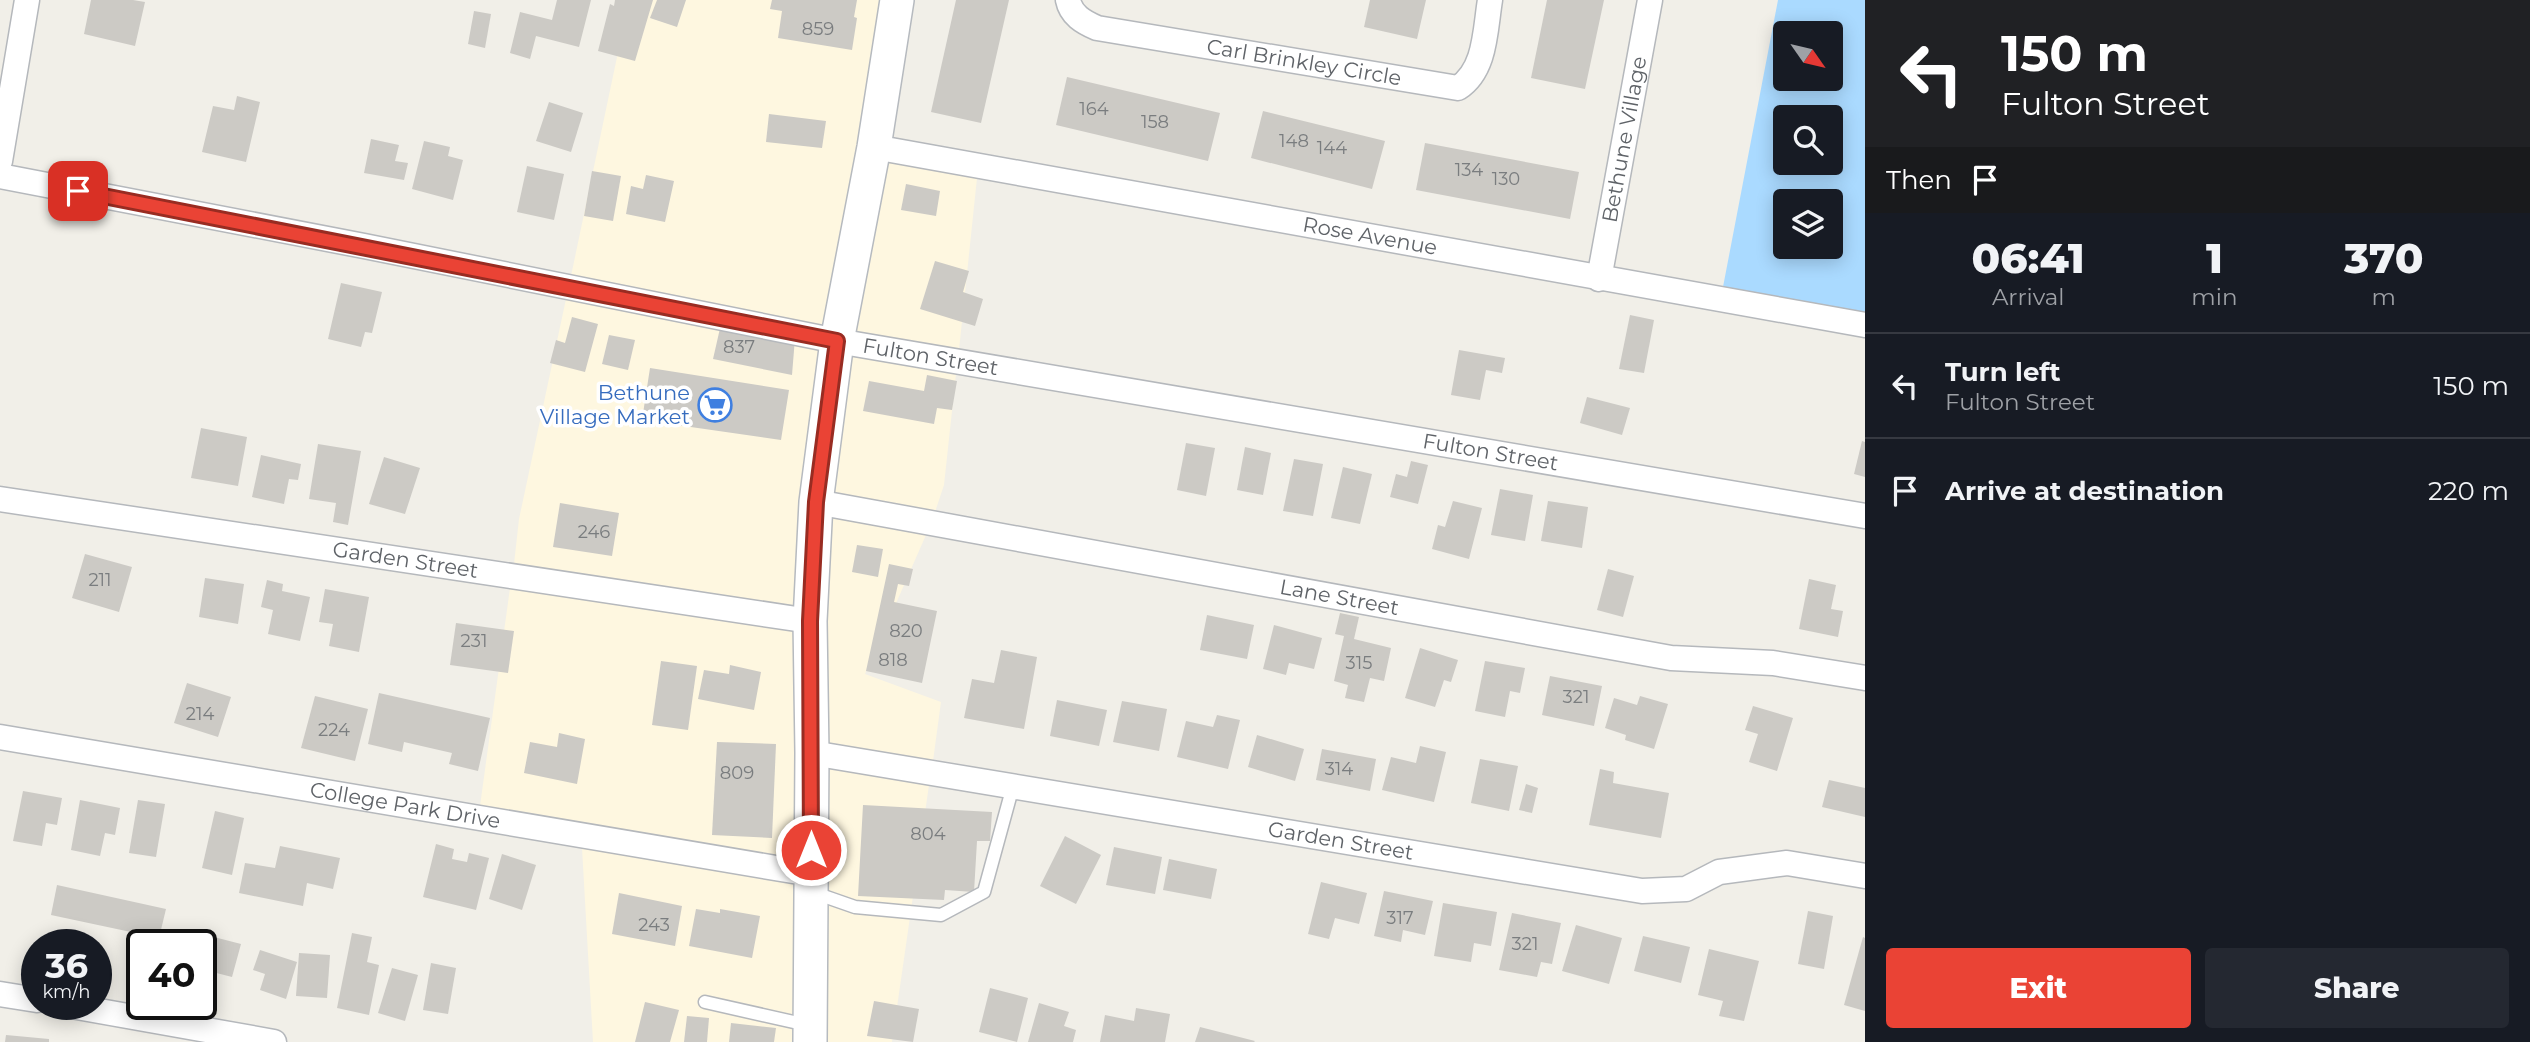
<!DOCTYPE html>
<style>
body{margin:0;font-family:Montserrat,sans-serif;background:#242831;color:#f1f3f6;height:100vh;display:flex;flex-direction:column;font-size:26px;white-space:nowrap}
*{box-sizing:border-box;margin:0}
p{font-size:23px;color:#9ea1a6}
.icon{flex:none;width:38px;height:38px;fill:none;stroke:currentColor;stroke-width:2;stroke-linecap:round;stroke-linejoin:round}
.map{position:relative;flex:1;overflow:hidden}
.details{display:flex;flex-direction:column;background:#171b24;width:665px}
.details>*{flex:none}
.guide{background:#202124;color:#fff;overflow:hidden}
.needle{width:46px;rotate:124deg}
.tools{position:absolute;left:1773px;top:21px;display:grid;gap:14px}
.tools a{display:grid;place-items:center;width:70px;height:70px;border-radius:7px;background:#171b24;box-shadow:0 4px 18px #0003;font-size:35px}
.speed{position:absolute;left:21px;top:929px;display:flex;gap:14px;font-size:35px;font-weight:700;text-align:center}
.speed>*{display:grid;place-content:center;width:91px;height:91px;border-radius:50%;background:#171b24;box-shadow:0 4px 18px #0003;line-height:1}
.speed small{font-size:18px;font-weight:400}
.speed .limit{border:4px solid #111;border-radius:10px;background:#fff;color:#111}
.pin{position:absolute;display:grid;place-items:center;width:60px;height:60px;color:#fff;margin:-30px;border-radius:14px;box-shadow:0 4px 10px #0006}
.me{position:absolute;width:77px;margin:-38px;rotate:0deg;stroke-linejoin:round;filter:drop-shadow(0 0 5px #0008)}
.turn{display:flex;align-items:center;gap:24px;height:147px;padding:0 21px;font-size:32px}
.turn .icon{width:91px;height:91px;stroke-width:2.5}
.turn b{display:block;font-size:49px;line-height:60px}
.then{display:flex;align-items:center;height:66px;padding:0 21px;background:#0003;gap:14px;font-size:26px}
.eta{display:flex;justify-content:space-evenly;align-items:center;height:119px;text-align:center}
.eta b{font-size:42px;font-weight:800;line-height:49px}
.action{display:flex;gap:14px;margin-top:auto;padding:14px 21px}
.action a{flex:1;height:80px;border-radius:7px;background:#ea4335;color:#fff;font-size:28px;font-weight:800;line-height:80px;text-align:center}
.action a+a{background:#242831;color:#f1f3f6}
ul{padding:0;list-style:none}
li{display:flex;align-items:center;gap:21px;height:105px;padding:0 21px;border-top:2px solid #363941}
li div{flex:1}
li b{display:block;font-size:26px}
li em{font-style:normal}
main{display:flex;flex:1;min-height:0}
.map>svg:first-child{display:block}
.commercial{fill:#fef7e0}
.water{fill:#aadaff;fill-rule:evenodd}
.building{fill:#cccac5}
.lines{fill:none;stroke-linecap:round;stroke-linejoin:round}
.lane-casing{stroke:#b5b8bc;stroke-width:15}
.street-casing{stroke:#b5b8bc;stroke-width:27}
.secondary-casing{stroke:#b6babf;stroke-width:36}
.lane{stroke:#fff;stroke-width:12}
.street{stroke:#fff;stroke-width:24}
.secondary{stroke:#fff;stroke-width:33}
.route-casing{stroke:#982c22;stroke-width:18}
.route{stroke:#ea4335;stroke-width:12}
.labels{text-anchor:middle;stroke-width:7;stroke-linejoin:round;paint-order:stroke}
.number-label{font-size:18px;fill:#7a7d7f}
.street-label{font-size:21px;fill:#5f6368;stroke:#fff}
.shop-label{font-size:21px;fill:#366cbe;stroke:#fff;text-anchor:end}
</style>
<main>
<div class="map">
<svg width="1865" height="1042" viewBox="0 0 1865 1042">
<rect width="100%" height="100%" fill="#f1efe8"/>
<!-- commercial -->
<g class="commercial">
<polygon points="629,0 883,0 827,327 571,276"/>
<polygon points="885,161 977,178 959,350 853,332"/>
<polygon points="566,299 823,351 798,607 514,564 519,519"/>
<polygon points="849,356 956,374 944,485 935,512 831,493"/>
<polygon points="828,517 926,535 865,674 941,702 933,761 824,743"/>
<polygon points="510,588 797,631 798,860 480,806"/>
<polygon points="824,767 929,785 892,1042 823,1042"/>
<polygon points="582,848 798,884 796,1042 593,1042"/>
</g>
<!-- water -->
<path class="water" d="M1778,0H1865V312L1723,287ZM1785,33H1830V79H1785ZM1785,117H1830V163H1785ZM1785,201H1830V247H1785Z"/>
<!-- building -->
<g class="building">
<polygon points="91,0 133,0 145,2 135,46 84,34"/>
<polygon points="557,0 591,0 579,47 536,36 530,59 510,53 520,12 552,20"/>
<polygon points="615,0 653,0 635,61 598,51 610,4 614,6"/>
<polygon points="657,0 686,0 677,27 650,18"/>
<polygon points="772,0 857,0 854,17 857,18 852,50 778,38 782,11 770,9"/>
<polygon points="956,0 1009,0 981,123 931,112"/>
<polygon points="1370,0 1426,0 1417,39 1364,27"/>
<polygon points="1547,0 1604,0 1585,89 1531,78"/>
<polygon points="474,11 491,14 485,48 468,44"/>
<polygon points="1067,77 1220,113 1208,161 1056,125"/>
<polygon points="237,96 260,102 246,162 202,152 213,106 234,110"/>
<polygon points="549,102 583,113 571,152 536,141"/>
<polygon points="1263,111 1385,141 1372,189 1251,158"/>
<polygon points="769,114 826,121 822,148 766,142"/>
<polygon points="371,139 399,145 395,161 408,163 404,180 364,173"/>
<polygon points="424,141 450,147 448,156 463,160 453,200 412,189"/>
<polygon points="1425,143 1579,172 1570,219 1416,190"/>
<polygon points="527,166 564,174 554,220 517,212"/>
<polygon points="592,171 621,176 613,221 584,216"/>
<polygon points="646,175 674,181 665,222 626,214 631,186 643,189"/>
<polygon points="906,184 940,191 936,216 901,210"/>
<polygon points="935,261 969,271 963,292 983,299 975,326 920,309"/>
<polygon points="341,283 382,292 372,333 365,332 361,347 328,339"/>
<polygon points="1630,315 1654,320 1644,373 1619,369"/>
<polygon points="572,317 598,324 585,372 550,363 556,340 565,343"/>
<polygon points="721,324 795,338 792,375 713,359"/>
<polygon points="609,335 635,340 628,370 602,364"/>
<polygon points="1459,350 1505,358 1502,373 1486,370 1480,400 1451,395"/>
<polygon points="650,368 789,390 781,440 642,420"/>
<polygon points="927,375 957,381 952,410 937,408 934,424 863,411 869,381 924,391"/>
<polygon points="1587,397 1630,408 1622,435 1580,423"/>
<polygon points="201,428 247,437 238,486 191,478"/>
<polygon points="1862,441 1865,442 1865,477 1854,474"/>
<polygon points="1186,443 1215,448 1206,496 1177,490"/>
<polygon points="318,444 361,451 348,525 333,522 336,503 309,499"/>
<polygon points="1245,447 1271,453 1263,495 1237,490"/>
<polygon points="261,455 301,464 298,480 289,479 284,504 252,497"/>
<polygon points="384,457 420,468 405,514 369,504"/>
<polygon points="1294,459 1323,464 1313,516 1283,511"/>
<polygon points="1411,461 1428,465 1418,504 1390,497 1396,474 1407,477"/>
<polygon points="1343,467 1372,474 1360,524 1331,518"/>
<polygon points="1500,489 1533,495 1525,541 1491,535"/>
<polygon points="1453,501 1482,508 1469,559 1432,549 1438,525 1445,527"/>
<polygon points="1548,501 1588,507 1582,548 1541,541"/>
<polygon points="560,503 619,513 612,556 553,547"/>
<polygon points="857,545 883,549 878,577 852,572"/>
<polygon points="85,554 132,567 119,612 72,598"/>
<polygon points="889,564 913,569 909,586 898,584 894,602 937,611 922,683 866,671"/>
<polygon points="1608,569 1634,576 1623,617 1597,610"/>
<polygon points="205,578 244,584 238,624 199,617"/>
<polygon points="1809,579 1836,585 1831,609 1843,611 1838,637 1799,629"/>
<polygon points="267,580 283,584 282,591 310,597 300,641 268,634 273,610 261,607"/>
<polygon points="325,589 369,597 359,652 329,646 333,624 319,622"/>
<polygon points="1340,613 1359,617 1354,639 1391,648 1384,681 1370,678 1364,702 1345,698 1348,685 1334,681 1344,636 1335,634"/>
<polygon points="1207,615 1254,625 1247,659 1200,650"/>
<polygon points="456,623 514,631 508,673 450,665"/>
<polygon points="1274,625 1322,638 1314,669 1289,663 1286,675 1263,669"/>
<polygon points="1420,648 1458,660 1451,682 1444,680 1435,707 1405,698"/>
<polygon points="1001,650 1037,657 1024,729 964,718 972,679 994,683"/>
<polygon points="661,661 697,666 688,730 652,725"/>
<polygon points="1485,661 1525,668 1520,693 1510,691 1505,717 1475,711"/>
<polygon points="730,665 761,672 754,710 698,699 704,670 729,674"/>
<polygon points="1550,676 1602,686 1594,726 1542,715"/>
<polygon points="187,683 231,697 218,737 174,723"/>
<polygon points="379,693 490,718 478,771 449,764 452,753 404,742 402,752 368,744"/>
<polygon points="315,696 368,709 355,761 301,748"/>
<polygon points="1640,696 1668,704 1654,749 1625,740 1626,735 1605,728 1614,698 1637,705"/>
<polygon points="1057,700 1107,710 1099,746 1050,736"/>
<polygon points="1122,701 1167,709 1159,751 1113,742"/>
<polygon points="1753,706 1793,718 1777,771 1749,762 1758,734 1745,730"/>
<polygon points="1217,715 1240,720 1228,769 1177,757 1186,721 1213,727"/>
<polygon points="559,733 585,739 577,784 524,773 530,742 557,747"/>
<polygon points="1257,735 1304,749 1295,781 1248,767"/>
<polygon points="717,742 776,744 772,838 712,835"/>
<polygon points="1420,746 1446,752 1434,802 1382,790 1391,757 1416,763"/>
<polygon points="1322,749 1376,759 1370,791 1316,780"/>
<polygon points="1480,759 1518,766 1509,811 1471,803"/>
<polygon points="1600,769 1614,772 1613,783 1669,793 1661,838 1589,825"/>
<polygon points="1829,780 1865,788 1865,817 1822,807"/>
<polygon points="1526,784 1538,788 1532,813 1519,810"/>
<polygon points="23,791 62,798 57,825 46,823 42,846 13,841"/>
<polygon points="80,800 120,808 115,835 105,833 100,856 71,850"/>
<polygon points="138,800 165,804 156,857 129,853"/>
<polygon points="863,805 992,812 990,841 977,841 974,892 945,890 944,900 858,896"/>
<polygon points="215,811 244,818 232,875 202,868"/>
<polygon points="1065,836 1101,855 1076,904 1040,886"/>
<polygon points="436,844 454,849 452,859 467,862 469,853 489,858 476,910 423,897"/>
<polygon points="280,846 340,858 333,889 307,883 303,906 239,893 245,863 275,868"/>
<polygon points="1114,847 1162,857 1155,894 1106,885"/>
<polygon points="502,854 536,865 522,910 489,899"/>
<polygon points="1169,859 1217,869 1211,899 1163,890"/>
<polygon points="1321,882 1367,893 1359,924 1335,918 1329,939 1308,934"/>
<polygon points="57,885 166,909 159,938 51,915"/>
<polygon points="1384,891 1433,901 1425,935 1403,930 1401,942 1374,936"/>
<polygon points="619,893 682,906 675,946 612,934"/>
<polygon points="1443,903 1497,912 1491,946 1474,943 1471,962 1434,956"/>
<polygon points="696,909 720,913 720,909 760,916 752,958 689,946"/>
<polygon points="1808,911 1833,916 1824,969 1798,964"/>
<polygon points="1512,913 1561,923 1552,964 1541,962 1537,977 1499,970"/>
<polygon points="1576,925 1622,938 1609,984 1562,971"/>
<polygon points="183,929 241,944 232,977 201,969 201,945 178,945"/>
<polygon points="352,933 372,937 367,962 379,965 369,1015 337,1008"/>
<polygon points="1643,936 1690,947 1681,983 1634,971"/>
<polygon points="1863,937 1865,938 1865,1011 1844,1005"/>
<polygon points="1709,949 1759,961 1744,1021 1719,1016 1723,1001 1698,995"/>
<polygon points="260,950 297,962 286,999 260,990 265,974 253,970"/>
<polygon points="299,953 330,955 327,998 296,996"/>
<polygon points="431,963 456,968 448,1014 423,1010"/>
<polygon points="392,968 418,975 405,1021 378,1013"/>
<polygon points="990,988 1028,998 1017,1042 979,1032"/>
<polygon points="874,1001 919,1009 913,1042 867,1036"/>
<polygon points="645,1002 679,1010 670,1042 635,1042"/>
<polygon points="1039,1003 1069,1012 1064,1026 1076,1030 1073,1042 1028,1042"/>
<polygon points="1136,1008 1170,1014 1165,1042 1100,1042 1105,1015 1134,1021"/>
<polygon points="687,1016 709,1018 707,1042 684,1042"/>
<polygon points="731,1023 776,1028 774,1042 729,1042"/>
<polygon points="1200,1027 1255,1041 1254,1042 1195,1042"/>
<polygon points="6,1035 49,1039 49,1042 5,1042"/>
</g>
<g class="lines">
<defs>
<g id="lane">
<polyline points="812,892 855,907 941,915 984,892 1013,786"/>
<polyline points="705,1002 807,1025"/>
</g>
<g id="street">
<path id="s1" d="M1068,0C1071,15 1083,22 1097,28L1458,88C1486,70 1485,30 1490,0"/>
<path id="s2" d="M874,147L1865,325"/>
<polyline points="0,161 27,0"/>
<path id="s3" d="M0,176L364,246L837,341L1865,516"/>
<path id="s4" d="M1599,279L1650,0"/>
<path id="s5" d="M0,499L810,621"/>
<path id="s6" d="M816,502L1671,658L1773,663L1865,678"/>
<path id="s7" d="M0,737L811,874"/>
<path id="s8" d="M812,753L1642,891L1686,889L1719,872L1787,863L1865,876"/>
<polyline points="0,994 37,1000"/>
<polyline points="60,1004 274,1042"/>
</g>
<polyline id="secondary" points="810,1042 812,753 810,621 816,502 837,341 874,147 897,0"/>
</defs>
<!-- lane casing -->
<use href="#lane" class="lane-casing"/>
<!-- street casing -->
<use href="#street" class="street-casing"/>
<!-- secondary casing -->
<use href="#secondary" class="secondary-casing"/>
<!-- lane -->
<use href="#lane" class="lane"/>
<!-- street -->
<use href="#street" class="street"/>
<!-- secondary -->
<use href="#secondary" class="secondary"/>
</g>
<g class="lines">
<defs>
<polyline id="route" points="78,191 837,341 816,502 810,621 811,850"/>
</defs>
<!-- route casing -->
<use href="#route" class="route-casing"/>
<!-- route -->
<use href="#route" class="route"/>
</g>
<!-- icons -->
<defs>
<symbol id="supermarket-ring" viewBox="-11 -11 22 22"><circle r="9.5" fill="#fff" stroke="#3f7fe0" stroke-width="1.5"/><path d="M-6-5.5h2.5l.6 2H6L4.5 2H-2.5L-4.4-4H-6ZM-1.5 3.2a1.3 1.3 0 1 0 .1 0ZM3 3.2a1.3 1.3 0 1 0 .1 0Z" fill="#3f7fe0"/></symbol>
</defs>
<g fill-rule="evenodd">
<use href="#supermarket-ring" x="696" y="386" width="38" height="38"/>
</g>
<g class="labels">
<!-- number labels -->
<g class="number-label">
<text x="818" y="35">859</text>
<text x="1094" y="115">164</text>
<text x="1155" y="128">158</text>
<text x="1294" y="147">148</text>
<text x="1332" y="154">144</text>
<text x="1469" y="176">134</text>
<text x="1506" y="185">130</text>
<text x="739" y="353">837</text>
<text x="594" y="538">246</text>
<text x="100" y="586">211</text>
<text x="906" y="637">820</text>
<text x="474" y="647">231</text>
<text x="893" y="666">818</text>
<text x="1359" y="669">315</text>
<text x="1576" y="703">321</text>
<text x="200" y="720">214</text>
<text x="334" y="736">224</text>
<text x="1339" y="775">314</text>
<text x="737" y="779">809</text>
<text x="928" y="840">804</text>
<text x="1400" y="924">317</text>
<text x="654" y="931">243</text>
<text x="1525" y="950">321</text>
</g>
<!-- street labels -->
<g class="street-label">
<text dy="7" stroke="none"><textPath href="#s1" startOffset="252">Carl Brinkley Circle</textPath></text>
<text dy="7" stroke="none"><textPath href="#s4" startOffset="142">Bethune Village</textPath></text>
<text dy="7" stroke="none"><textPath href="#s2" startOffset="504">Rose Avenue</textPath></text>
<text dy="7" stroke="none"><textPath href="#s3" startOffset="948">Fulton Street</textPath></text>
<text dy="7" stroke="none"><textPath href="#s3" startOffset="1516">Fulton Street</textPath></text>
<text dy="7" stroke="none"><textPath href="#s5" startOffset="410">Garden Street</textPath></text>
<text dy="7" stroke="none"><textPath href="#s6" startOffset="532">Lane Street</textPath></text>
<text dy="7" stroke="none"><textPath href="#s7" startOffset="411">College Park Drive</textPath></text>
<text dy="7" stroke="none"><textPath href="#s8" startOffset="536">Garden Street</textPath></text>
</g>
<!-- shop labels -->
<g class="shop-label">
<text x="690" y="400">Bethune<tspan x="690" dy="24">Village Market</tspan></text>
</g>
</g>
</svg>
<div class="tools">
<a><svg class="needle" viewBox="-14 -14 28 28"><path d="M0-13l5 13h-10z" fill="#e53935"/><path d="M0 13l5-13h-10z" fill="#9ea1a6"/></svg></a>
<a><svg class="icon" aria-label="search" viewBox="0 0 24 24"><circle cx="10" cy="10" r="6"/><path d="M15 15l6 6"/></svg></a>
<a><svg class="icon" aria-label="layers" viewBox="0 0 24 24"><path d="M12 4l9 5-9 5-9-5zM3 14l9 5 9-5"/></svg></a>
</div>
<div class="speed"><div>36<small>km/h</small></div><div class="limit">40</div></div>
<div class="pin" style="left:78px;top:191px;background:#d93025"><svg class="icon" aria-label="arrive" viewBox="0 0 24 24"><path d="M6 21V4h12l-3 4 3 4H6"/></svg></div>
<svg class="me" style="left:811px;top:850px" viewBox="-20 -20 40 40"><circle r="17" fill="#ea4335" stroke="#fff" stroke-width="3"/><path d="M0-11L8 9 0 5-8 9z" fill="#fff"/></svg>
</div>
<section class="details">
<div class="guide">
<div class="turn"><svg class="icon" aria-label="left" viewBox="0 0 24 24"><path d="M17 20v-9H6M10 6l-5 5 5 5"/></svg><div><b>150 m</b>Fulton Street</div></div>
<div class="then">Then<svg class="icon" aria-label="arrive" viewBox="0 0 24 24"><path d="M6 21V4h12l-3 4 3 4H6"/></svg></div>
</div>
<div class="eta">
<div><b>06:41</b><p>Arrival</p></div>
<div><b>1</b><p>min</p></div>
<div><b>370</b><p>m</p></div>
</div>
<ul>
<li><svg class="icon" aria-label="left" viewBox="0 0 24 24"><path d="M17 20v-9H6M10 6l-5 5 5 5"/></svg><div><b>Turn left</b><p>Fulton Street</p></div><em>150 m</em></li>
<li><svg class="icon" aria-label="arrive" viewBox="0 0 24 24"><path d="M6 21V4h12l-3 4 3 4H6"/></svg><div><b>Arrive at destination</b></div><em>220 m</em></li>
</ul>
<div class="action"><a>Exit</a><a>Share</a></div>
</section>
</main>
